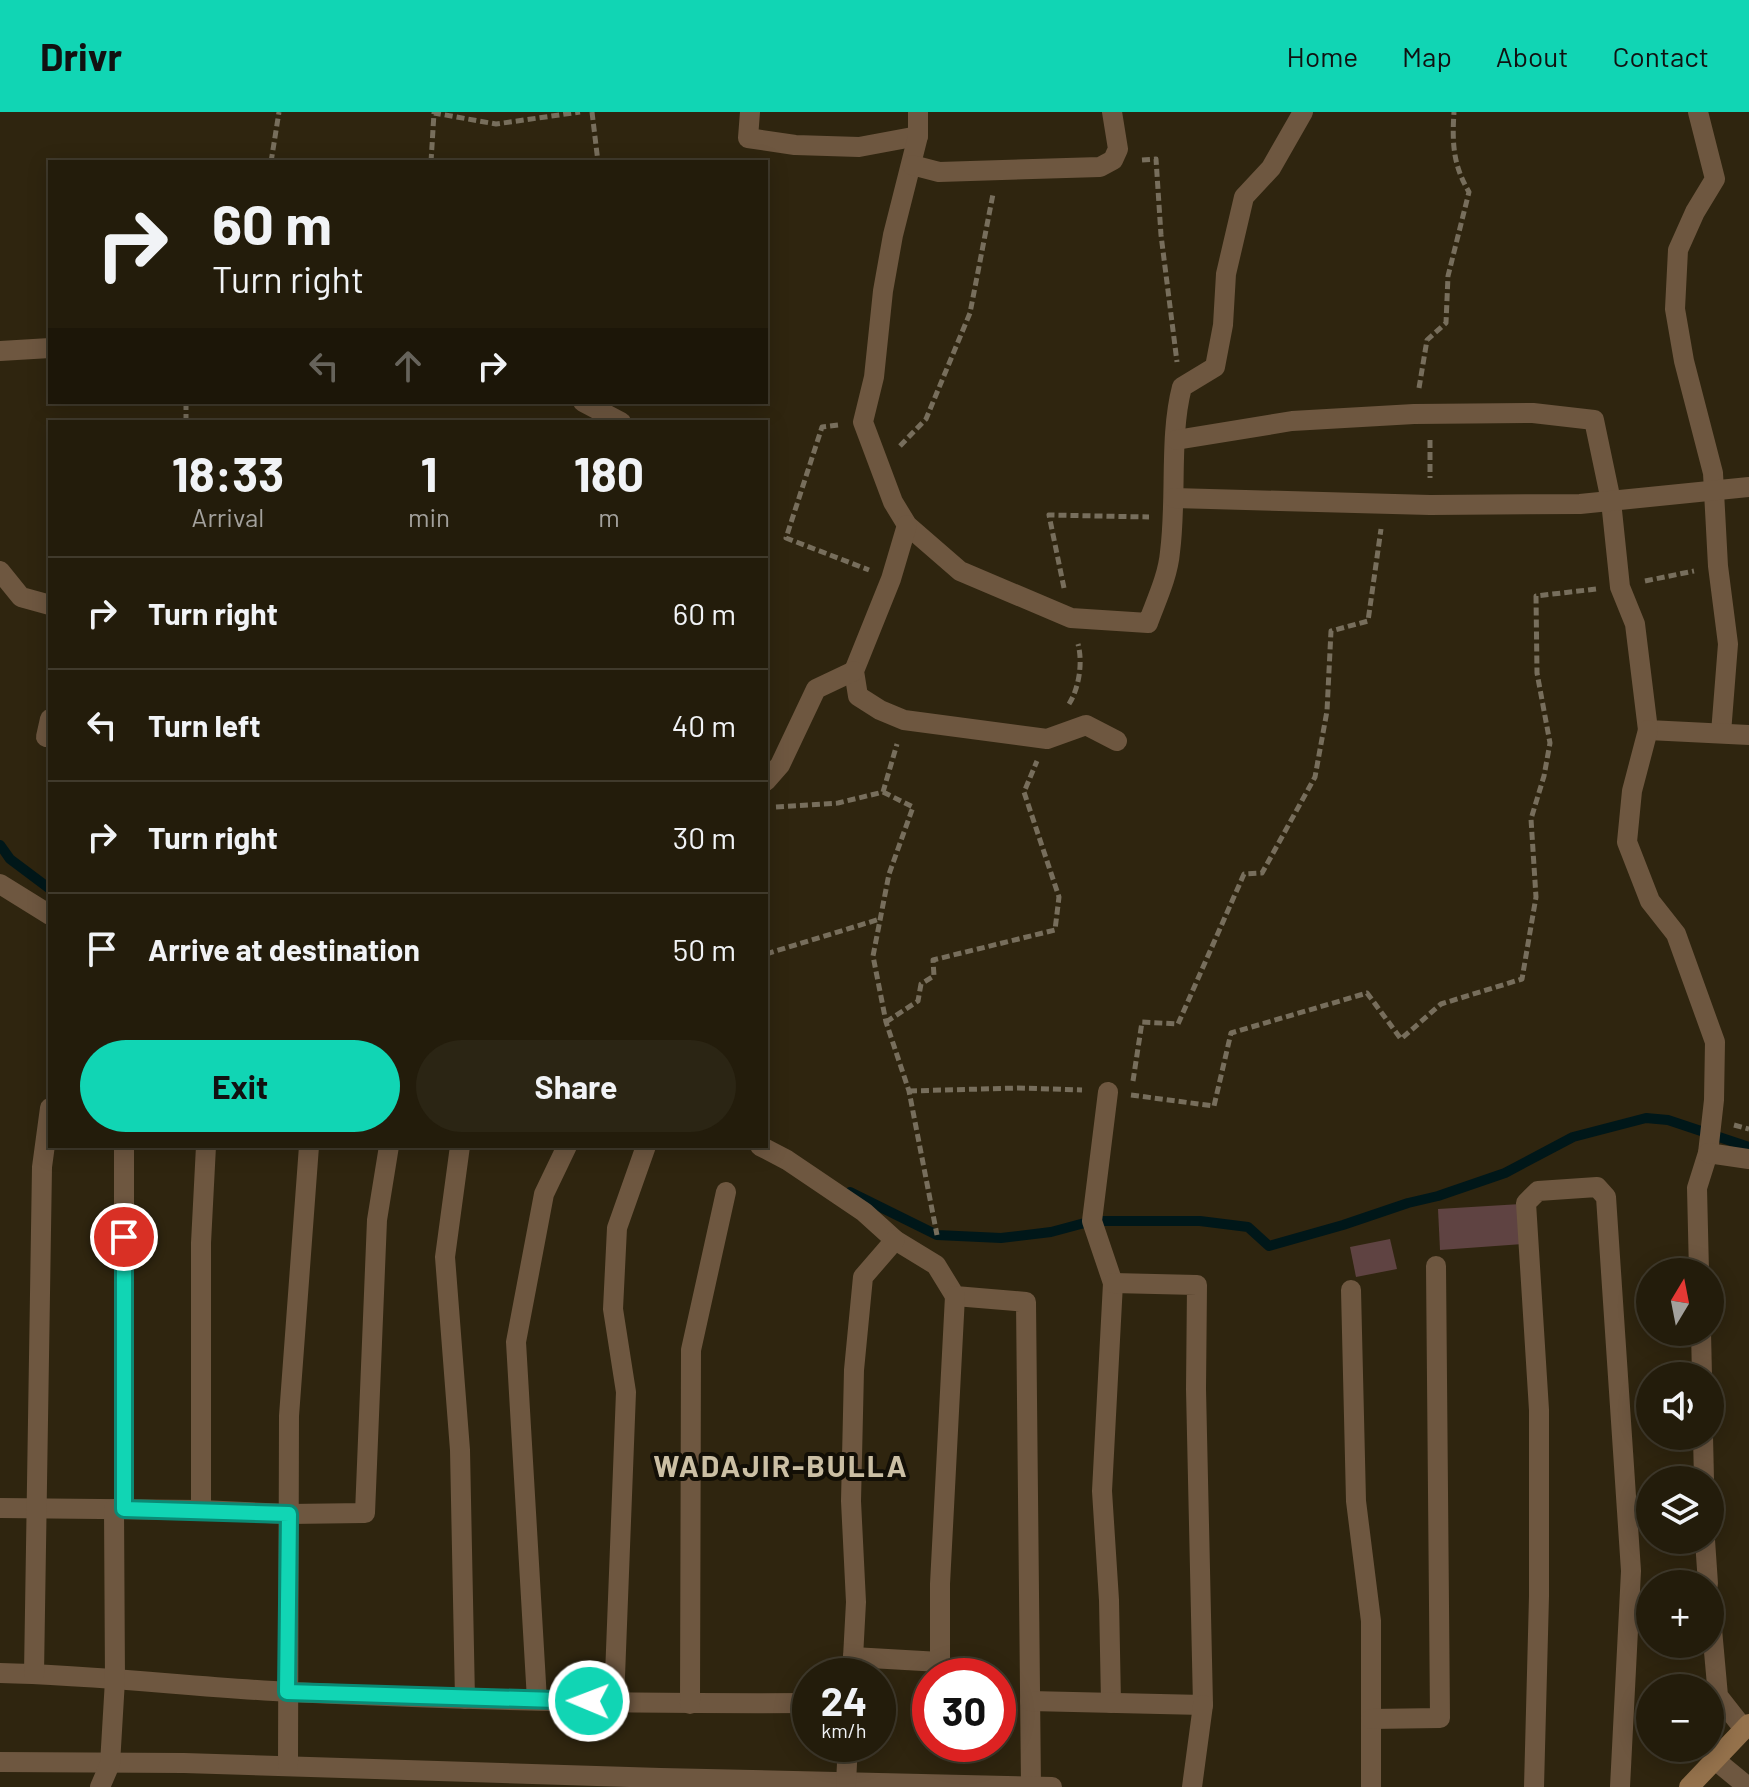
<!DOCTYPE html>
<meta charset="utf-8">
<style>
body{margin:0;font-family:Barlow,sans-serif;background:#2b2514;color:#f1f3f6;height:100vh;display:flex;flex-direction:column;font-size:30px;white-space:nowrap}
*{box-sizing:border-box;margin:0}
p{font-size:26px;color:#a3a19d}
.icon{flex:none;width:44px;height:44px;fill:none;stroke:currentColor;stroke-width:2;stroke-linecap:round;stroke-linejoin:round}
.map{position:relative;flex:1;overflow:hidden}
.drawer{position:absolute;left:48px;top:308px;width:720px;height:728px;display:flex;flex-direction:column;background:#231c0b;border-radius:0px;box-shadow:0 4px 20px #0003,0 0 0 2px #403a2c}
.drawer>*{flex:none}
.banner{position:absolute;left:48px;top:48px;width:720px;height:244px;border-radius:0px;box-shadow:0 4px 20px #0003,0 0 0 2px #403a2c;background:#231c0b;color:#f1f3f6;overflow:hidden}
.needle{width:52px;rotate:10deg}
.tools{position:absolute;left:1636px;top:1146px;display:grid;gap:16px}
.tools a{display:grid;place-items:center;width:88px;height:88px;border-radius:50%;background:#231c0b;box-shadow:0 4px 20px #0003,0 0 0 2px #403a2c;font-size:40px}
.speed{position:absolute;left:792px;top:1546px;display:flex;gap:16px;font-size:40px;font-weight:700;text-align:center}
.speed>*{display:grid;place-content:center;width:104px;height:104px;border-radius:50%;background:#231c0b;box-shadow:0 4px 20px #0003,0 0 0 2px #403a2c;line-height:1}
.speed small{font-size:20px;font-weight:400}
.speed .limit{border:12px solid #d22;background:#fff;color:#111}
.pin{position:absolute;display:grid;place-items:center;width:68px;height:68px;color:#fff;margin:-34px;border:4px solid #fff;border-radius:50%;box-shadow:0 2px 8px #0007}
.me{position:absolute;width:88px;margin:-44px;rotate:271deg;stroke-linejoin:round;filter:drop-shadow(0 0 6px #0008)}
.turn{display:flex;align-items:center;gap:28px;height:168px;padding:0 32px;font-size:36px}
.turn .icon{width:104px;height:104px;stroke-width:2.5}
.turn b{display:block;font-size:56px;line-height:68px}
.lanes{display:flex;align-items:center;height:76px;padding:0 32px;background:#0003;justify-content:center;gap:40px;direction:ltr}
.lanes .off{opacity:.35}
.eta{display:flex;justify-content:space-evenly;align-items:center;height:136px;text-align:center}
.eta b{font-size:48px;font-weight:700;line-height:56px}
.button{display:flex;gap:16px;margin-top:auto;padding:16px 32px}
.button a{flex:1;height:92px;border-radius:48px;background:#11d5b4;color:#111;font-size:32px;font-weight:700;line-height:92px;text-align:center}
.button a+a{background:#2b2514;color:#f1f3f6}
ul{padding:0;list-style:none}
li{display:flex;align-items:center;gap:24px;height:112px;padding:0 32px;border-top:2px solid #403a2c}
li div{flex:1}
li b{display:block;font-size:30px}
li em{font-style:normal}
header{display:flex;align-items:center;gap:48px;box-sizing:border-box;height:112px;padding:0 40px;background:#11d5b4;color:#111}
header strong{font-size:38px}
nav{display:flex;gap:44px;margin-inline-start:auto;font-size:28px}
.map>svg:first-child{display:block}
.lines{fill:none;stroke-linecap:round;stroke-linejoin:round}
.stream{stroke:#001719;stroke-width:10}
.building{fill:#5f4342}
.path{stroke:#776e5c;stroke-width:5;stroke-dasharray:8 4;stroke-linecap:butt}
.street{stroke:#6e5740;stroke-width:20}
.secondary{stroke:#95724c;stroke-width:20}
.route-casing{stroke:#0b8a75;stroke-width:20}
.route{stroke:#11d5b4;stroke-width:14}
.labels{text-anchor:middle;stroke-width:8;stroke-linejoin:round;paint-order:stroke}
.district-label{font-size:30px;font-weight:bold;letter-spacing:2px;fill:#cbbfa4;stroke:#130f06}
</style>
<header>
<strong>Drivr</strong>
<nav><a>Home</a><a>Map</a><a>About</a><a>Contact</a></nav>
</header>
<div class="map">
<svg width="1749" height="1675" viewBox="0 0 1749 1675">
<rect width="100%" height="100%" fill="#2f250f"/>
<g class="lines">
<!-- stream -->
<g class="stream">
<polyline points="0,733 10,747 50,777"/>
<polyline points="850,1080 937,1123 1001,1126 1051,1120 1092,1109 1200,1109 1248,1115 1269,1134 1343,1113 1408,1091 1438,1084 1505,1061 1573,1025 1646,1006 1668,1008 1749,1035"/>
</g>
</g>
<!-- building -->
<g class="building">
<polygon points="1521,1092 1523,1132 1440,1138 1438,1097"/>
<polygon points="1390,1127 1397,1157 1356,1165 1350,1135"/>
</g>
<g class="lines">
<!-- path -->
<g class="path">
<polyline points="592,0 598,50"/>
<polyline points="1142,48 1156,47 1161,123 1177,250"/>
<polyline points="271,50 279,0"/>
<polyline points="431,50 434,1 496,12 580,0"/>
<path d="M1419,276L1427,228L1446,211L1448,164L1469,80C1453,53 1452,31 1454,0"/>
<polyline points="186,310 186,290"/>
<polyline points="838,313 822,315 786,426 869,458"/>
<polyline points="1430,328 1430,366"/>
<polyline points="900,334 926,307 970,201 993,82"/>
<polyline points="1645,469 1694,459"/>
<polyline points="1064,476 1049,403 1149,405"/>
<path d="M1069,592C1079,576 1083,551 1078,532"/>
<polyline points="883,680 913,695 889,762 873,844 886,910 909,979 937,1123"/>
<polyline points="776,695 838,691 883,680 897,632"/>
<polyline points="766,842 880,807"/>
<polyline points="886,910 918,889 921,872 934,864 933,848 1055,818 1059,785 1024,680 1037,649"/>
<polyline points="1133,969 1142,910 1178,912 1244,762 1262,761 1315,665 1327,599 1331,519 1368,509 1381,417"/>
<polyline points="909,979 1018,976 1082,978"/>
<polyline points="1131,983 1214,994 1231,921 1367,881 1401,927 1441,892 1522,867 1536,785 1531,707 1544,664 1550,631 1537,561 1536,484 1596,477"/>
<polyline points="1734,1013 1749,1017"/>
</g>
<!-- street -->
<g class="street">
<polyline points="750,0 748,26 795,33 859,35 918,24"/>
<path d="M918,0V24L893,123L883,179L874,265L863,310L893,390L907,413L960,459L1071,506L1148,511C1156,489 1168,464 1170,440C1177,387 1169,324 1182,275L1215,255L1223,213L1226,162L1244,85L1271,56L1303,0"/>
<polyline points="1698,0 1715,67 1695,100 1678,138 1675,197 1684,249 1713,361 1718,454 1728,532 1721,621"/>
<polyline points="912,53 939,60 1100,55 1113,48 1118,37 1112,0"/>
<polyline points="0,239 50,236"/>
<polyline points="583,290 621,310"/>
<polyline points="1176,328 1292,309 1414,302 1533,301 1594,308 1611,389 1620,475 1635,512 1648,618 1749,623"/>
<polyline points="1174,386 1430,393 1580,392 1749,375"/>
<polyline points="907,413 891,467 854,559 858,584 880,598 904,608 1047,627 1086,613 1117,629"/>
<polyline points="0,459 21,485 50,493"/>
<polyline points="50,607 46,625 50,625"/>
<polyline points="1648,618 1632,679 1627,730 1650,789 1676,822 1715,930 1714,988 1708,1041 1697,1076 1699,1160"/>
<polyline points="766,669 780,653 816,577 854,559"/>
<polyline points="0,772 50,803"/>
<polyline points="1108,980 1092,1109 1113,1171 1102,1379 1109,1488 1111,1591"/>
<polyline points="124,1034 124,1397"/>
<polyline points="460,1034 445,1145 460,1338 465,1587"/>
<polyline points="760,1034 787,1048 864,1100 895,1128 936,1153 955,1184 1026,1190 1031,1675"/>
<polyline points="1708,1041 1749,1047"/>
<polyline points="1351,1178 1356,1389 1371,1509 1371,1675"/>
<polyline points="1701,1220 1702,1264"/>
<polyline points="1703,1324 1704,1368"/>
<polyline points="0,1396 201,1398 289,1402 365,1401 377,1108 389,1034"/>
<polyline points="201,1398 201,1131 206,1034"/>
<polyline points="1705,1428 1708,1472"/>
<polyline points="1710,1495 1718,1584 1744,1617"/>
<polyline points="853,1545 940,1550 940,1472 955,1184"/>
<path d="M0,1561C97,1563 193,1575 290,1580C463,1588 637,1592 810,1591"/>
<polyline points="34,1562 42,1055 50,996"/>
<polyline points="852,1564 856,1490 851,1389 854,1258 863,1165 895,1128"/>
<polyline points="537,1588 516,1230 544,1082 567,1034"/>
<polyline points="1030,1589 1203,1593 1196,1277 1197,1173 1113,1171"/>
<polyline points="614,1590 626,1280 613,1197 617,1116 646,1034"/>
<polyline points="690,1592 691,1238 726,1080"/>
<polyline points="1371,1607 1440,1606 1436,1154"/>
<polyline points="1714,1647 1748,1675"/>
<polyline points="0,1650 184,1651 661,1666 1052,1675"/>
<polyline points="288,1654 289,1304 309,1034"/>
<polyline points="846,1671 848,1632"/>
<polyline points="100,1675 110,1652 115,1568 114,1397"/>
<polyline points="1192,1675 1203,1593"/>
<polyline points="1534,1675 1539,1484 1539,1298 1526,1091 1538,1079 1597,1075 1606,1085 1631,1459 1620,1675"/>
</g>
<!-- secondary -->
<polyline class="secondary" points="1689,1675 1749,1612"/>
</g>
<g class="lines">
<defs>
<polyline id="route" points="124,1125 124,1397 289,1402 287,1580 589,1589"/>
</defs>
<!-- route casing -->
<use href="#route" class="route-casing"/>
<!-- route -->
<use href="#route" class="route"/>
</g>
<g class="labels">
<!-- district labels -->
<g class="district-label">
<text x="781" y="1365">WADAJIR-BULLA</text>
</g>
</g>
</svg>
<div class="tools">
<a><svg class="needle" viewBox="-14 -14 28 28"><path d="M0-13l5 13h-10z" fill="#e53935"/><path d="M0 13l5-13h-10z" fill="#a3a19d"/></svg></a>
<a><svg class="icon" aria-label="sound" viewBox="0 0 24 24"><path d="M4 9h4l5-4v14l-5-4H4zM17 9q2 3 0 6"/></svg></a>
<a><svg class="icon" aria-label="layers" viewBox="0 0 24 24"><path d="M12 4l9 5-9 5-9-5zM3 14l9 5 9-5"/></svg></a>
<a>+</a>
<a>−</a>
</div>
<div class="speed"><div>24<small>km/h</small></div><div class="limit">30</div></div>
<div class="pin" style="left:124px;top:1125px;background:#d93025"><svg class="icon" aria-label="arrive" viewBox="0 0 24 24"><path d="M6 21V4h12l-3 4 3 4H6"/></svg></div>
<svg class="me" style="left:589px;top:1589px" viewBox="-20 -20 40 40"><circle r="17" fill="#11d5b4" stroke="#fff" stroke-width="3"/><path d="M0-11L8 9 0 5-8 9z" fill="#fff"/></svg>
<div class="banner">
<div class="turn"><svg class="icon" aria-label="right" viewBox="0 0 24 24"><path d="M7 20v-9h11M14 6l5 5-5 5"/></svg><div><b>60 m</b>Turn right</div></div>
<div class="lanes"><svg class="icon off" aria-label="left" viewBox="0 0 24 24"><path d="M17 20v-9H6M10 6l-5 5 5 5"/></svg><svg class="icon off" aria-label="ahead" viewBox="0 0 24 24"><path d="M12 20V5M6 11l6-6 6 6"/></svg><svg class="icon" aria-label="right" viewBox="0 0 24 24"><path d="M7 20v-9h11M14 6l5 5-5 5"/></svg></div>
</div>
<section class="drawer">
<div class="eta">
<div><b>18:33</b><p>Arrival</p></div>
<div><b>1</b><p>min</p></div>
<div><b>180</b><p>m</p></div>
</div>
<ul>
<li><svg class="icon" aria-label="right" viewBox="0 0 24 24"><path d="M7 20v-9h11M14 6l5 5-5 5"/></svg><div><b>Turn right</b></div><em>60 m</em></li>
<li><svg class="icon" aria-label="left" viewBox="0 0 24 24"><path d="M17 20v-9H6M10 6l-5 5 5 5"/></svg><div><b>Turn left</b></div><em>40 m</em></li>
<li><svg class="icon" aria-label="right" viewBox="0 0 24 24"><path d="M7 20v-9h11M14 6l5 5-5 5"/></svg><div><b>Turn right</b></div><em>30 m</em></li>
<li><svg class="icon" aria-label="arrive" viewBox="0 0 24 24"><path d="M6 21V4h12l-3 4 3 4H6"/></svg><div><b>Arrive at destination</b></div><em>50 m</em></li>
</ul>
<div class="button"><a>Exit</a><a>Share</a></div>
</section>
</div>
